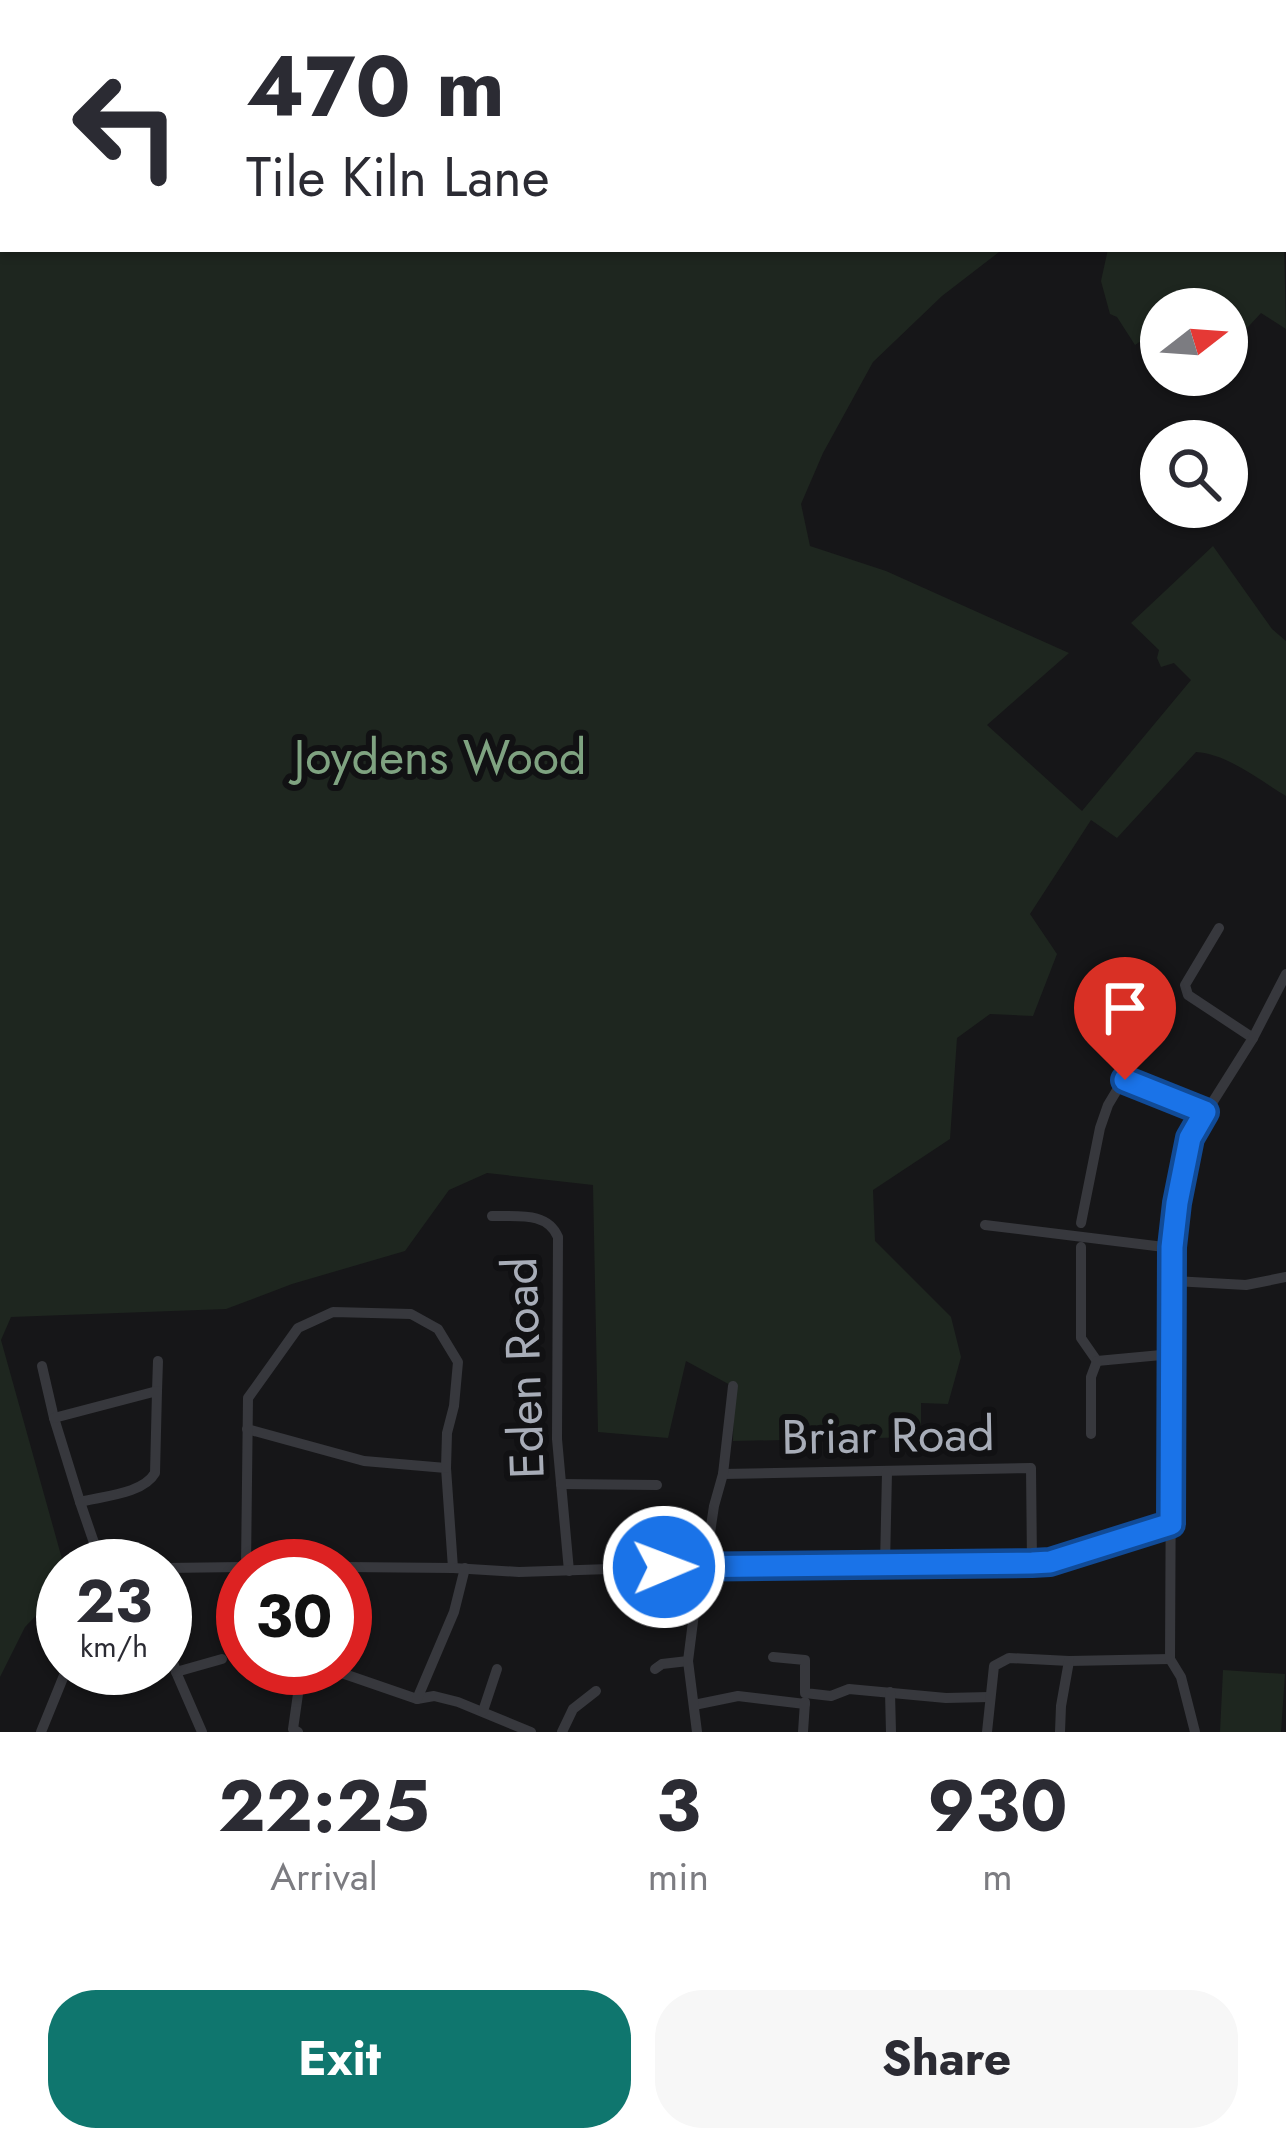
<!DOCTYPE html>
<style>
body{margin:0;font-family:Jost,sans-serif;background:#f7f7f7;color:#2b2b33;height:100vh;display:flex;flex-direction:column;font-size:45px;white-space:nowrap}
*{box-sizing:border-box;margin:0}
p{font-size:39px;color:#7c7c81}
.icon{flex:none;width:66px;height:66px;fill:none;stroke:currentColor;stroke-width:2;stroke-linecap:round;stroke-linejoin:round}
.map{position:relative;height:1732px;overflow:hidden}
.sheet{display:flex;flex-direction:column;background:#fff;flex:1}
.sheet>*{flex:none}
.guide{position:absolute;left:0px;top:0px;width:1287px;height:252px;box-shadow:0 3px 9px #0004;background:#fff;color:#2b2b33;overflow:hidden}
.needle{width:78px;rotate:73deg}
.controls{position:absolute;left:1140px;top:288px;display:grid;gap:24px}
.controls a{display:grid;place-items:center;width:108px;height:108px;border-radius:50%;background:#fff;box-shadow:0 3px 9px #0004;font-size:60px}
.speed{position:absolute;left:36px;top:1539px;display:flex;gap:24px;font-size:60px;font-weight:700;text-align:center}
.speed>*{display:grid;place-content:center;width:156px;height:156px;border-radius:50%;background:#fff;box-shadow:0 3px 9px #0004;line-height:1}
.speed small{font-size:30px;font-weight:400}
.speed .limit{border:18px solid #d22;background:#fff;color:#111}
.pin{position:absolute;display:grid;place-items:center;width:102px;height:102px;color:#fff;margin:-123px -51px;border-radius:50% 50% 50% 0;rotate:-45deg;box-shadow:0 0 12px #0007}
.pin .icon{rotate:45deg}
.me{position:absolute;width:132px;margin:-66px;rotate:89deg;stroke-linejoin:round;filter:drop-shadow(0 0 9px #0008)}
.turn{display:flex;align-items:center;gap:42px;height:252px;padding:0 48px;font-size:54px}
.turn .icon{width:156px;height:156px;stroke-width:2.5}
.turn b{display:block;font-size:84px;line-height:102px}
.eta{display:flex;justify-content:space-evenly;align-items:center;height:204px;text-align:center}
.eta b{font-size:72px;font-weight:700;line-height:84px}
.action{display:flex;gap:24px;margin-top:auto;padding:24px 48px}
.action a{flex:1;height:138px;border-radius:48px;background:#0f766e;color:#fff;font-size:48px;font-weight:700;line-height:138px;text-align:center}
.action a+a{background:#f7f7f7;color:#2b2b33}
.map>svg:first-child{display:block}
.green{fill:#1e261f}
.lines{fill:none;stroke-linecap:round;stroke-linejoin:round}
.minor{stroke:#37383d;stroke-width:10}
.route-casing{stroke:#114b97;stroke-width:30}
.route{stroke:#1a73e8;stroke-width:21}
.labels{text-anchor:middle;stroke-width:12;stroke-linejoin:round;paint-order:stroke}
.park-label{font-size:48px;fill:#7fa381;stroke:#111113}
.street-label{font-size:48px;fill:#a8adb8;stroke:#111113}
</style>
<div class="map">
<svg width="1286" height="1732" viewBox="0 0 1286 1732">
<rect width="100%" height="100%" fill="#161618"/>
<!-- green -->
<g class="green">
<path d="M0,0H1286V99L1284,3H3V249H1003L942,296L873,362L823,453L801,504L810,546L886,571L1069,653L987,725L1082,811L1191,680L1174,663L1161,667L1157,658L1159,650L1131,623L1213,546L1272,629L1286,641V796C1259,780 1228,754 1196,752L1117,838L1091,820L1030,914L1057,954L1033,1016L990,1014L957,1038L950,1139L873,1190L875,1241L951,1317L961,1357L948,1404L921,1403V1437L733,1441L734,1387L686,1361L668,1438L598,1432L593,1185L487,1173L449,1190L405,1251L292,1284L226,1309L11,1317L1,1340L64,1566L63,1588L25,1627L0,1677Z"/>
<polygon points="1284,241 1286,329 1261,313 1237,339 1227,332 1227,309 1161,309 1161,327 1135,345 1117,317 1110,314 1101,281 1108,249 1284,249"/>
<polygon points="1223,1670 1285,1674 1281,1732 1220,1732"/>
</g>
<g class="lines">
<!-- minor -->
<g class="minor">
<polyline points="1284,183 1286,183"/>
<polyline points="1219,928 1185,985 1188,995 1253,1038"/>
<polyline points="1125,1080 1205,1112"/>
<path d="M492,1216C517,1217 547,1211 558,1237L557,1439L569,1571"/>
<polyline points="1081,1223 1100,1128 1108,1105 1150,1035"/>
<polyline points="985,1225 1172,1248"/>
<polyline points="1081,1247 1081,1338 1097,1361"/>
<polyline points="1174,1281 1246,1285 1286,1277"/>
<polyline points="1097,1361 1172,1354"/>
<polyline points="42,1366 54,1418 80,1502"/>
<polyline points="157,1391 158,1361"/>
<path d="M54,1418L157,1391L155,1473C143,1494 103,1496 80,1502L102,1566"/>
<polyline points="247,1429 364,1461 446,1468 453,1568"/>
<polyline points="1091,1434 1091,1377 1097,1361"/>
<polyline points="723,1474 1031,1468 1032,1563"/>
<polyline points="561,1484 657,1485"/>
<polyline points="885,1565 887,1472"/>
<polyline points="246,1566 248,1398 298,1328 333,1312 411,1314 438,1329 458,1362 454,1406 447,1433 446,1468"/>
<polyline points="705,1566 714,1506 723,1474 733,1386"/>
<polyline points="345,1567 453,1568 519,1572 700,1566 1032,1563 1050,1561 1170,1524"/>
<polyline points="165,1568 243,1567"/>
<polyline points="165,1635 176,1672 202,1732"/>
<polyline points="773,1657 805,1660 805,1693 831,1696 849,1689 946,1698 989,1697"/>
<polyline points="327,1668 417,1699 434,1696 458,1702 531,1732"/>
<polyline points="655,1669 662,1664 688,1661"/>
<polyline points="176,1672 222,1659"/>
<polyline points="890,1692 891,1732"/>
<polyline points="417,1699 454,1612 465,1568"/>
<polyline points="694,1705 738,1696 805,1704"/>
<polyline points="483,1711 497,1669"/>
<polyline points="41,1732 67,1668"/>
<polyline points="298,1732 293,1729 300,1680 310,1668"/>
<polyline points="562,1732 573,1709 596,1691"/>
<polyline points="697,1732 688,1661 700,1566"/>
<polyline points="803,1732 805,1702"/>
<polyline points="987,1732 994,1666 1009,1658 1069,1661 1170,1659"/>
<polyline points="1060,1732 1061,1706 1069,1661"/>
<polyline points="1195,1732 1181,1677 1170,1659 1172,1248 1177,1203 1190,1138 1253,1038 1286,974"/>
</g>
</g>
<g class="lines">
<defs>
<polyline id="route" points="664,1567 1032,1563 1050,1562 1171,1524 1172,1247 1177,1203 1190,1138 1205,1112 1125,1080"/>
</defs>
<!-- route casing -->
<use href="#route" class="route-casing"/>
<!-- route -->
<use href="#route" class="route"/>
</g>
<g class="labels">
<!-- park labels -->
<g class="park-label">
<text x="440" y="774">Joydens Wood</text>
</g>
<!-- street labels -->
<g class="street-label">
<text transform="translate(523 1368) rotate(-92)" y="17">Eden Road</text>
<text transform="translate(888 1435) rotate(-1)" y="17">Briar Road</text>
</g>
</g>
</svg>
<div class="controls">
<a><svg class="needle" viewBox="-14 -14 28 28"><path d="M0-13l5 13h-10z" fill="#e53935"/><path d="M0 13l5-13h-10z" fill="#7c7c81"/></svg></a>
<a><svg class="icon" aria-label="search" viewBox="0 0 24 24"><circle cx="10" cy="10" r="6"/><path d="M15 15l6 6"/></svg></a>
</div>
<div class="speed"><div>23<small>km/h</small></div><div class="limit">30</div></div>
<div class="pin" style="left:1125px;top:1080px;background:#d93025"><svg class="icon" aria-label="arrive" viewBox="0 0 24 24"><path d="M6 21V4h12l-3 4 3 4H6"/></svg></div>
<svg class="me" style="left:664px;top:1567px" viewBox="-20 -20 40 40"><circle r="17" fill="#1a73e8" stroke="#fff" stroke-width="3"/><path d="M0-11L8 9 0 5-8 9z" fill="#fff"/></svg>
<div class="guide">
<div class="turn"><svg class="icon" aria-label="left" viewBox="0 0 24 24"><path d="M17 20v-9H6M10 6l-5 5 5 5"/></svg><div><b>470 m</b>Tile Kiln Lane</div></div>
</div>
</div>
<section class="sheet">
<div class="eta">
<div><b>22:25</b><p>Arrival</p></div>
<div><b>3</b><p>min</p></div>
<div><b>930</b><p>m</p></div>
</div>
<div class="action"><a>Exit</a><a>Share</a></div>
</section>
